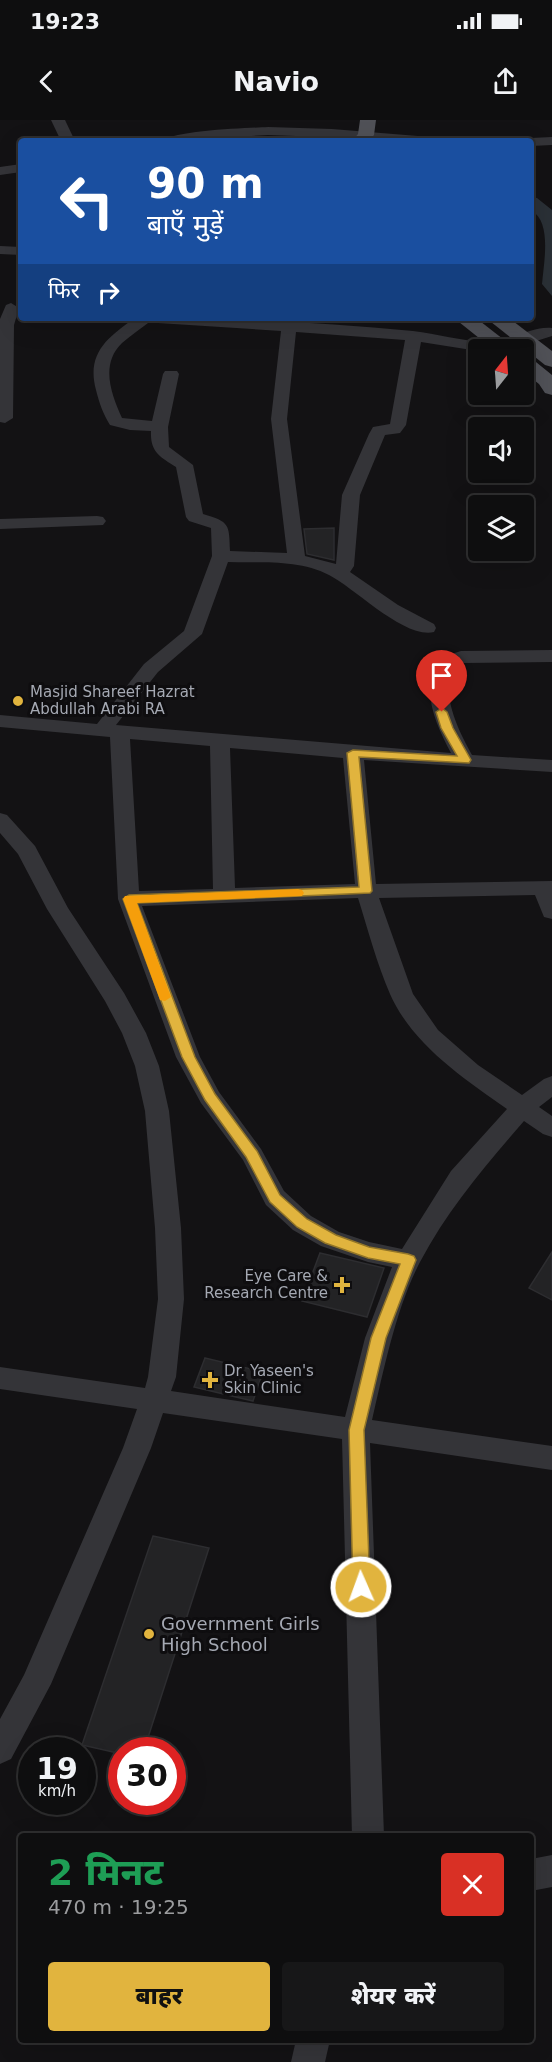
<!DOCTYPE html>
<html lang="hi">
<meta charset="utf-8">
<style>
body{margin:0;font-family:"DejaVu Sans","Noto Sans Devanagari",sans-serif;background:#171718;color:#f1f3f6;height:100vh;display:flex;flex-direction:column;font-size:22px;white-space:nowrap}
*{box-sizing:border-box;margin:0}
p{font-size:20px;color:#9b9c9e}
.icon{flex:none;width:33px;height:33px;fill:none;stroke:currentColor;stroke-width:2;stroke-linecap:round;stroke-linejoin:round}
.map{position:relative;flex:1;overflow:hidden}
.details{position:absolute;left:18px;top:1713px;width:516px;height:210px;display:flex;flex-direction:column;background:#0e0e0f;border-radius:6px;box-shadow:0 6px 24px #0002,0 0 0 2px #2e2e2f}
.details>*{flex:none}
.top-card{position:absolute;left:18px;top:18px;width:516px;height:183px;border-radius:6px;box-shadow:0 6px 24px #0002,0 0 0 2px #2e2e2f;background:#1a4fa0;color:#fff;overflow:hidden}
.needle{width:39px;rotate:17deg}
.buttons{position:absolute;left:468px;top:219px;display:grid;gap:12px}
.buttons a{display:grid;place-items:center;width:66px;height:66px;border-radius:6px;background:#0e0e0f;box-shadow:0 6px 24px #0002,0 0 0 2px #2e2e2f;font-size:30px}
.speed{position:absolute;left:18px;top:1617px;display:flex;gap:12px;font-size:30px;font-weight:700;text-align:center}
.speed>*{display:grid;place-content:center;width:78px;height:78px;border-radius:50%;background:#0e0e0f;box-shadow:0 6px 24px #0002,0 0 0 2px #2e2e2f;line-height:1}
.speed small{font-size:15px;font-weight:400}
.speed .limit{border:9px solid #d22;background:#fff;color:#111}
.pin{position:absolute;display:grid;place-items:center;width:51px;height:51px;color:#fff;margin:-62px -26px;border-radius:50% 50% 50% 0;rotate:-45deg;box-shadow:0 0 6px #0007}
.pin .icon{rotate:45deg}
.me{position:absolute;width:66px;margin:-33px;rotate:358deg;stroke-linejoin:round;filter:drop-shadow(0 0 4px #0008)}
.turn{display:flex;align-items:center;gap:21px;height:126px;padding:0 30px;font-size:27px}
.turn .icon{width:78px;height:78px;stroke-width:2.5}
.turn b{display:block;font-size:42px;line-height:51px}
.then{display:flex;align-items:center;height:57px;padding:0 30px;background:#0003;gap:12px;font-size:22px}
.round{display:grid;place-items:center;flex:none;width:63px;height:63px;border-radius:6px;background:#171718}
.overview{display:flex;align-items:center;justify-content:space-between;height:102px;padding:0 30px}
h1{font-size:36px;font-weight:800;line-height:45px;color:#1e9e55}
.button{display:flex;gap:12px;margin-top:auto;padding:12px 30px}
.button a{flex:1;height:69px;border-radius:6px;background:#e1b43e;color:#111;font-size:24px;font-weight:800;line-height:69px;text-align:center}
.button a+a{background:#171718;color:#f1f3f6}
.status{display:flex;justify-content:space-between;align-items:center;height:42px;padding:0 30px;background:#0e0e0f;direction:ltr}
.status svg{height:16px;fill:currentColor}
header{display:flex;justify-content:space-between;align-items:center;height:78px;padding:0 30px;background:#0e0e0f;font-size:27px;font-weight:800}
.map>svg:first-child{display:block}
.water{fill:#2a3036}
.building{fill:#232325;stroke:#2d2d30;stroke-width:1.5}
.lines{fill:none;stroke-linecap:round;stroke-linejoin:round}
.minor{fill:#343438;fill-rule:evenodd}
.major{fill:#505157;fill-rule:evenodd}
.route{fill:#e1b43e;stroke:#927528;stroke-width:1.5}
.slow{fill:#f59e0b}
.poi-dot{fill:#e1b43e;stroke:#0e0d0f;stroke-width:2}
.labels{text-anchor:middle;stroke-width:6;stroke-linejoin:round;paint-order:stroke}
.poi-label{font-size:15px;fill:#a5a9b3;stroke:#0e0d0f;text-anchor:start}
.near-poi-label{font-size:18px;fill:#a5a9b3;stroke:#0e0d0f;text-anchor:start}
</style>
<div class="status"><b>19:23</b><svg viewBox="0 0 49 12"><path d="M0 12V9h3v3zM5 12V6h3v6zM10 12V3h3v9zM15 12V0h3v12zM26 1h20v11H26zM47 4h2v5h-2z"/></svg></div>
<header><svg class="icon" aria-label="back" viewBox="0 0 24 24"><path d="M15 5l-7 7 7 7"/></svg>Navio<svg class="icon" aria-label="share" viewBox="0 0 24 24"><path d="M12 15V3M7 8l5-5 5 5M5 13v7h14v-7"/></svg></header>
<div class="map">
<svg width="552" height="1942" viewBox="0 0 552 1942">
<rect width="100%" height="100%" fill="#131214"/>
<!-- water -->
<path class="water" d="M531,77L537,78L552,90V176L542,164C544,141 552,102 531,90Z"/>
<!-- building -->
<g class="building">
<polygon points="334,408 334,440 307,434 304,409"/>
<polygon points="552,1132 552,1180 529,1168"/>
<polygon points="320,1133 384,1148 367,1197 302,1181"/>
<polygon points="205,1238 263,1252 253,1281 194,1267"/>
<polygon points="153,1416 209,1428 144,1630 122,1630 122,1634 82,1625"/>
</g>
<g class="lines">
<!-- minor -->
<g class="minor">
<polygon points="51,0 65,0 75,21 61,21"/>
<path d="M268,7L332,9L430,17L437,21L268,15L163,21C175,10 249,8 268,7Z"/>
<polygon points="552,17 552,25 531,26 531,21 525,21 531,18"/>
<polygon points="21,44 21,52 0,55 0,47"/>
<polygon points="0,126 21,127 21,135 0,134"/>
<polygon points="11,183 19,188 14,205 13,298 5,303 0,302 0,199 6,185"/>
<path d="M135,198C228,198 321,202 413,211C437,214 461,221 486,222C509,223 530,206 552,208V216L508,230L478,231L421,222L406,305L400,313L385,315L360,375L354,446L350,452L398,485L434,504L436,508L434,512C404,519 355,468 329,455C299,439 261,443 228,442L202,514L158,552L116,605L451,633C436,605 419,568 439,538L461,531L552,530V542L463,543L454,546C440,575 458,609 472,635L552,640V652L364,640L376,764L552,761V799L544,797L535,775L379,778L413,874L438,910L478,945L522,975L544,959L552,956V977L539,987L552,996V1017L543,1014L524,1001C486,1045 448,1089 420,1142C396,1188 384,1249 372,1300L552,1326V1350L370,1323L384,1716H352L342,1319L163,1293L151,1328L51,1564L11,1639L0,1644V1599L24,1555L123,1328L137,1289L0,1269V1247L145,1268L148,1257L158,1179L155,1108L145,991L135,946L122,913L105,881L47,789L18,734L0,713V693L7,695L35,726L68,788L124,873L146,913L159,946L169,991L181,1108L184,1179L176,1257L171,1271L345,1297L365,1218L392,1147L368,1142L321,1126L293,1110L266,1085L243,1040L201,983L176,937L118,779L110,617L0,607V595L97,604L144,544L184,511L212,436L211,408L189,401L186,397L176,347C160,337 150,332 151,311L130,310L110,305C103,294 99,282 96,270C86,233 108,217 135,198ZM152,200L158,203L281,211L271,299L287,433L230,431C229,404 230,402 203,394L193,345L169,327L168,307L179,254L177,251H165L163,254L152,301L122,298C111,274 100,244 122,223C131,215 142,208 152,200ZM296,212L405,220L390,304L373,307L369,314L342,375L336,444L305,436L287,299ZM130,619L210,626L213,769L139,771ZM230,628L343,638L355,764L235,768ZM358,778C368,810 377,844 390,874C412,924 463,958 507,989L451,1051L402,1129L369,1122L339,1112L311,1096L284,1071L261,1029L219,972L200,937L142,786Z"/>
<polygon points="97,396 103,397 106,401 103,405 0,409 0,399"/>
<polygon points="552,1735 552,1767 531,1771 531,1739"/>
<polygon points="296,1920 330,1920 325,1942 291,1942"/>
</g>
<!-- major -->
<g class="major">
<polygon points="360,0 376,0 374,15 369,21 352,21 358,14"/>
<polygon points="454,198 476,198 517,230 494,230"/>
<polygon points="486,198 509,198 552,231 552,247 545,245"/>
<polygon points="524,236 531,238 552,255 552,275 545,273 539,264 524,252"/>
</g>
</g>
<!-- route -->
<polygon class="route" points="442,588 447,592 453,608 471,640 469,643 359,637 372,771 370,773 137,783 195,937 215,974 257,1031 280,1075 307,1099 336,1115 369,1127 408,1134 414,1136 416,1140 386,1218 364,1310 370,1467 367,1472 361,1474 355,1472 353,1467 349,1310 371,1218 400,1144 368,1138 325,1123 297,1107 270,1082 246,1037 205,980 182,937 123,779 129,775 359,767 347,633 353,630 457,636 441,608 436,592"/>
<!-- slow -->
<polygon class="slow" points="298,769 302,770 304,773 302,776 137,783 171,877 165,881 160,880 123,779 125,776"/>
<!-- markers -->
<g class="poi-dot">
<circle cx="18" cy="581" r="6"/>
<path d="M339 1156h6v6h6v6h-6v6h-6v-6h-6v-6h6z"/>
<path d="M207 1251h6v6h6v6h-6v6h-6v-6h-6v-6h6z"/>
<circle cx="149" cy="1514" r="6"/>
</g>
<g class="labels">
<!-- poi labels -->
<g class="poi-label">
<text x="30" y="577">Masjid Shareef Hazrat<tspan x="30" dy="17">Abdullah Arabi RA</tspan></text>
<text x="328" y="1161" text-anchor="end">Eye Care &amp;<tspan x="328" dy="17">Research Centre</tspan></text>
<text x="224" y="1256">Dr. Yaseen's<tspan x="224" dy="17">Skin Clinic</tspan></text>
</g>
<!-- near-poi labels -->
<g class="near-poi-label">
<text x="161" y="1510">Government Girls<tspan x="161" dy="21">High School</tspan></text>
</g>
</g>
</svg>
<div class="buttons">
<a><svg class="needle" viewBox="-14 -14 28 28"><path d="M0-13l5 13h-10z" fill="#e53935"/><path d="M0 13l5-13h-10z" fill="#9b9c9e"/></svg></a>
<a><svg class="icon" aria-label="sound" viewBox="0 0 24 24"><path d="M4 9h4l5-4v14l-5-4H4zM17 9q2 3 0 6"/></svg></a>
<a><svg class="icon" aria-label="layers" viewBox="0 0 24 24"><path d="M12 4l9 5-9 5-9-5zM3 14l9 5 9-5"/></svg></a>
</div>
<div class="speed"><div>19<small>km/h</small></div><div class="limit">30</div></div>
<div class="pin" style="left:442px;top:592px;background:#d93025"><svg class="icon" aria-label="arrive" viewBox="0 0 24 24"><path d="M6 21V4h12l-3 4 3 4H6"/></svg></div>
<svg class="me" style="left:361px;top:1467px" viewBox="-20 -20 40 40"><circle r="17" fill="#e1b43e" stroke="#fff" stroke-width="3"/><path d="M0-11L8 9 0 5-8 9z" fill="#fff"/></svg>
<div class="top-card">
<div class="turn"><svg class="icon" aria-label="left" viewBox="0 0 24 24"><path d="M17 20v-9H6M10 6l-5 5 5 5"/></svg><div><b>90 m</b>बाएँ मुड़ें</div></div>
<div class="then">फिर<svg class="icon" aria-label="right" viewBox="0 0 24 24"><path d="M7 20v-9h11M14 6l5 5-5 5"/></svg></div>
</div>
<section class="details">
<div class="overview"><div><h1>2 मिनट</h1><p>470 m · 19:25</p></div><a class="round" style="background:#d93025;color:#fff"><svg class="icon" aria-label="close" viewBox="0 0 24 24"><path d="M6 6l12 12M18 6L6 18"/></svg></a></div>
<div class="button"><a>बाहर</a><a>शेयर करें</a></div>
</section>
</div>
